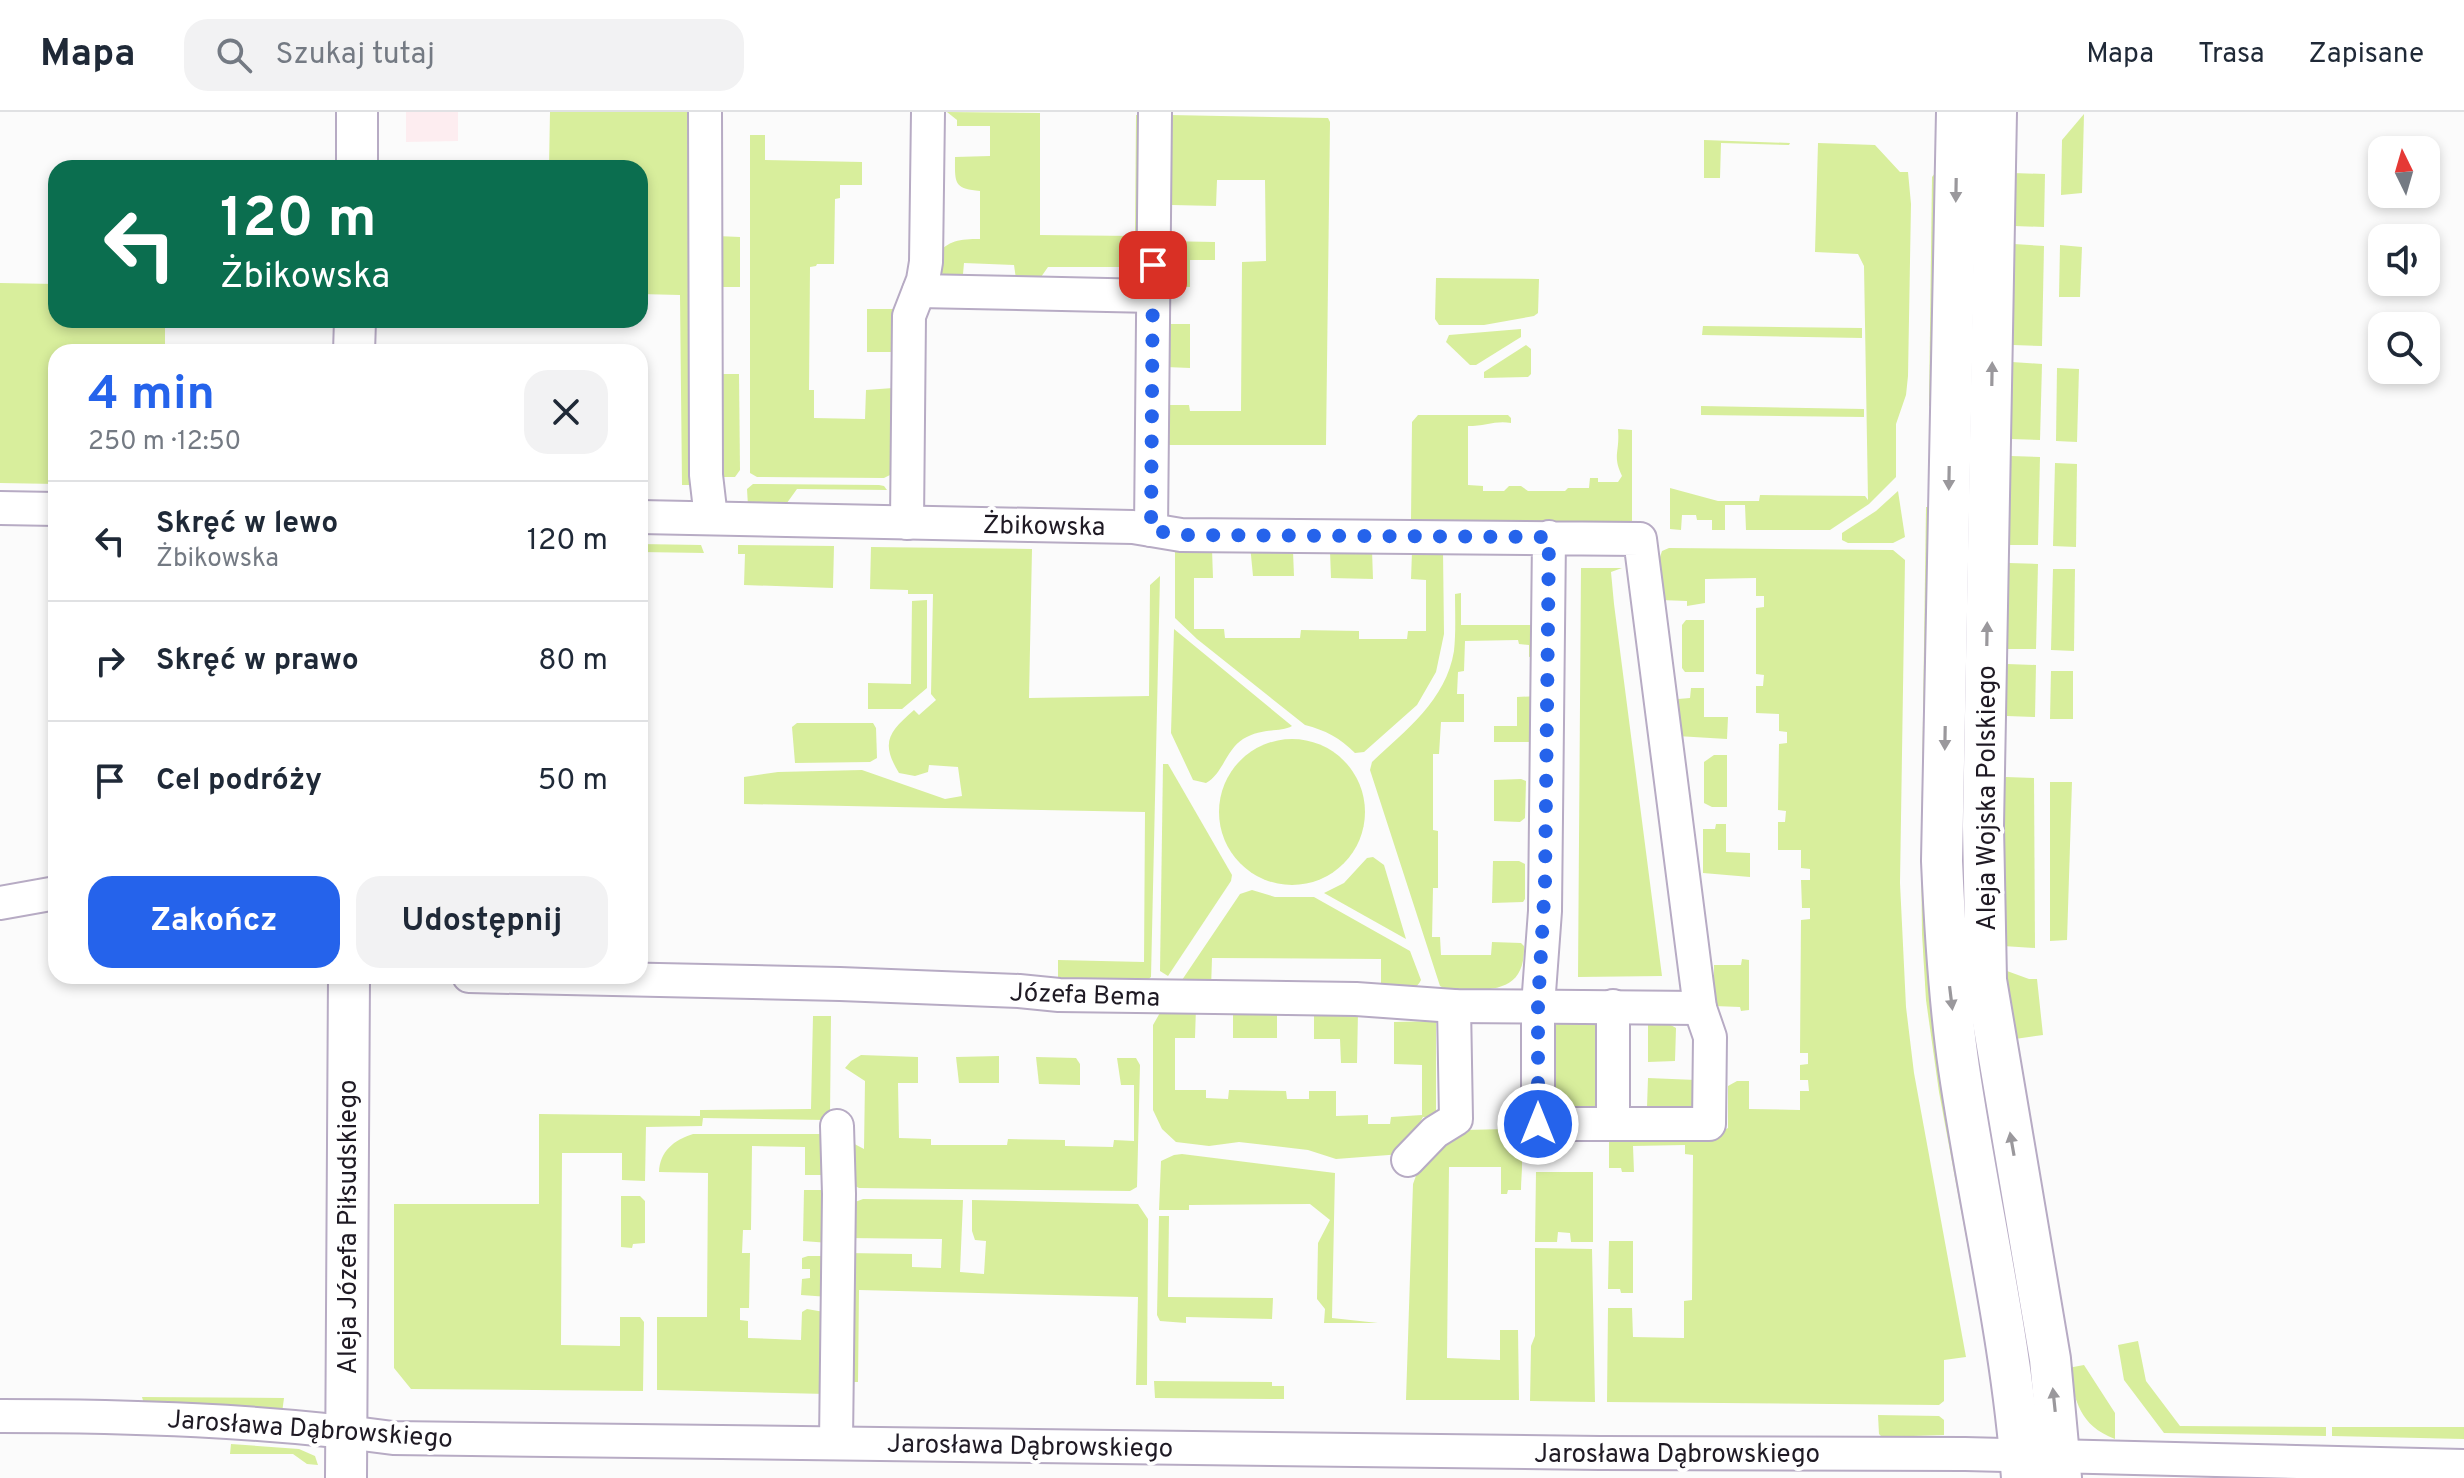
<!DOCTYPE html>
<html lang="pl">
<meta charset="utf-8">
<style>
body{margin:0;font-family:Overpass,sans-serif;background:#f2f2f3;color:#1f2937;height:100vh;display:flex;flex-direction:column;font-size:30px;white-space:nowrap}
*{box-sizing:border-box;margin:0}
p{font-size:26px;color:#747a83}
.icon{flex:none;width:44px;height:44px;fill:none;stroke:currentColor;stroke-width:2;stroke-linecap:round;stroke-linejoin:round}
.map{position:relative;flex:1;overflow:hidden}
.side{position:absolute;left:48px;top:232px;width:600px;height:640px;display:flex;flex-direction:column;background:#fff;border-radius:24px;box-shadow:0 4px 12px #0003}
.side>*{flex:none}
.banner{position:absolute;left:48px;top:48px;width:600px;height:168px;border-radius:24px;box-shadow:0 4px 12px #0003;background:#0b6e4f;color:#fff;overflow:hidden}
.needle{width:52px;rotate:355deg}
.controls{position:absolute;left:2368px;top:24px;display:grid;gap:16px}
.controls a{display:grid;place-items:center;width:72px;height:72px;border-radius:16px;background:#fff;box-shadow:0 4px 12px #0003;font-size:40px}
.pin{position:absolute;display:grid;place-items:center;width:68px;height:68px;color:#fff;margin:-34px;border-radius:16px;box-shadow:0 4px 12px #0006}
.me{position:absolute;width:88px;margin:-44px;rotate:0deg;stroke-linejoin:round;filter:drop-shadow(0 0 6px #0008)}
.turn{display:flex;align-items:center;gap:28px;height:168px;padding:0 40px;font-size:36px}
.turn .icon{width:104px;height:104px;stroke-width:2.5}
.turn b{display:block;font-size:56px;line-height:68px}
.round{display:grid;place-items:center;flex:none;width:84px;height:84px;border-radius:24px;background:#f2f2f3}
.headline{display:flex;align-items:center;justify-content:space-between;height:136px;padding:0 40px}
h1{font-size:48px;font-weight:700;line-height:60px;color:#2563eb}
.action{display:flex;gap:16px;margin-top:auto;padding:16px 40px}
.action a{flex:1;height:92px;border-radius:24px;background:#2563eb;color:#fff;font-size:32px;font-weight:700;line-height:92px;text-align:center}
.action a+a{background:#f2f2f3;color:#1f2937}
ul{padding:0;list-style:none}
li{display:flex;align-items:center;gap:24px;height:120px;padding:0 40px;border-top:2px solid #e0e1e3}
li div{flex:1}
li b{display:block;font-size:30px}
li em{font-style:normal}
header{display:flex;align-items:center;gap:48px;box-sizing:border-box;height:112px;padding:0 40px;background:#fff;border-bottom:2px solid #e0e1e3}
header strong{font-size:38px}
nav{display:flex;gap:44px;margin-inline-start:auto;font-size:28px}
.search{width:560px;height:72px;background:#f2f2f3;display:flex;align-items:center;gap:20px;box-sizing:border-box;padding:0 28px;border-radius:24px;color:#747a83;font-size:30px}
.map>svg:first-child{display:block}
.industrial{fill:#fdedf0}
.green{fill:#d8ee9c}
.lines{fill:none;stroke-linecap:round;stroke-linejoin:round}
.minor-casing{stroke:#b7abc4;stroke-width:36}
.tertiary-casing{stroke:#b7abc4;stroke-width:44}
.minor{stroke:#fff;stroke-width:32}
.tertiary{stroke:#fff;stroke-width:40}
.oneway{fill:#9a989c}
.route{stroke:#2563eb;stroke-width:14;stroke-dasharray:0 25.2}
.labels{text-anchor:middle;stroke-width:8;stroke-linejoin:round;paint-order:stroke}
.street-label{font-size:26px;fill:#1f1a24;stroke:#fff}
</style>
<header>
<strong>Mapa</strong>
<div class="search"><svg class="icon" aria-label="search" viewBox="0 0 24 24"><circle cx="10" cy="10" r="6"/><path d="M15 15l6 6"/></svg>Szukaj tutaj</div>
<nav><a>Mapa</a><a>Trasa</a><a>Zapisane</a></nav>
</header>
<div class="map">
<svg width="2464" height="1366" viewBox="0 0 2464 1366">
<rect width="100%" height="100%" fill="#fbfbfb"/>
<!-- industrial -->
<polygon class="industrial" points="406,0 458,0 458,29 406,30"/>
<!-- green -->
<g class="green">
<polygon points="550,0 690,0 688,283 696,289 696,373 682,373 680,183 640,182 640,56 549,56"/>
<path d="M947,0L1040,1V123L1135,124L1136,3H1143L1141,167L1132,171L1131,155H1048L1034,175L1017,174L1014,153L964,151L962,173L944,165L935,145C948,128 959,127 980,127V79C953,77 955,70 955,45L990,44V14H957V8Z"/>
<polygon points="2084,2 2082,81 2061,83 2062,28"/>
<polygon points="1170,3 1328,6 1330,10 1326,333 1160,333 1161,301 1169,293 1189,293 1190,299 1241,299 1242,150 1266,149 1265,68 1217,68 1216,94 1172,93 1166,89"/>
<polygon points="750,23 765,23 765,48 862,50 862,73 840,73 840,86 835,87 834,152 817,152 816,154 810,155 809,278 814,278 814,306 865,307 866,278 893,276 892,362 884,366 757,365 750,361"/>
<polygon points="1704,28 1790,31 1789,33 1721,31 1720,66 1704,66"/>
<polygon points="1818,31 1875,33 1900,60 1908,60 1911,92 1908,264 1906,283 1896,312 1896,365 1869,392 1830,418 1746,418 1745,393 1725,393 1725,418 1712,418 1712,408 1697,408 1696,403 1682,403 1681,418 1670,417 1670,376 1718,389 1759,389 1760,383 1865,384 1868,388 1864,154 1858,142 1815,140"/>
<polygon points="1936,60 1936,294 1929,294 1932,65"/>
<polygon points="2013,61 2045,62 2044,115 2014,114 2012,111"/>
<polygon points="717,124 740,125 740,175 716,175"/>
<polygon points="1163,129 1215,130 1215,148 1190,148 1190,175 1167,174"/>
<polygon points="2014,132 2044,134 2042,234 2013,233 2010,230 2012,135"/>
<polygon points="2060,133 2082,135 2080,185 2059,185"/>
<polygon points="1436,166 1539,167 1538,201 1534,204 1484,213 1439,213 1435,207"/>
<polygon points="0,171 56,172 56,208 165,208 165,240 56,240 56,372 0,371"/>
<polygon points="867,197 894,197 899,204 894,240 867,240"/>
<polygon points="1170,212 1190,212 1190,256 1166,255 1162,221"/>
<polygon points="1703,214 1862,216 1862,226 1702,223"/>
<polygon points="1521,217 1521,225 1476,253 1470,253 1446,230 1449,223"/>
<polygon points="1526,233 1531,237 1531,262 1528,265 1484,266 1484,260"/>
<polygon points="2012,250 2042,252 2040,328 2011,327 2008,324 2009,253"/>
<polygon points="2057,256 2079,257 2077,330 2056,329"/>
<polygon points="715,262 739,262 740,358 735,365 719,365"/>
<polygon points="1701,294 1864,297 1864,305 1701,303"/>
<path d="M1418,303H1508L1511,306V311C1497,308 1485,314 1468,314V373L1483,374V379H1504L1509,374H1521L1528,379H1565L1568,376H1589L1590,366H1598V370H1618L1622,364C1612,343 1620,341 1618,317L1632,318V417L1411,409L1412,310Z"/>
<polygon points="2011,344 2040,345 2038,433 2010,433 2007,430 2008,347"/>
<polygon points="2055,351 2077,352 2076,435 2053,434"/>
<polygon points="753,372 879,373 884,374 887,378 797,377 784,395 748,394 747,377"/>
<polygon points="1898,379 1905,425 1893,431 1848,431 1842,428 1842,421 1876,399"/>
<polygon points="1926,395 1934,395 1990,1238 1987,1238 1939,980 1926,888 1922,822 1921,743"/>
<polygon points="640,432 701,433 704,441 640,440"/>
<path d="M1181,432L1212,437L1213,466H1194V517H1224L1225,526H1300L1301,518L1359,519V527H1407L1408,519H1426V468L1411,467L1412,440L1443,439L1444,522L1436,560L1417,593L1364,640L1355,641C1340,626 1325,618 1305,613L1197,527L1175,506V439Z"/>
<polygon points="738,433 834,434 833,476 744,473 745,442 738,442"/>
<polygon points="1250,433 1293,439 1294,464 1253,464"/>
<path d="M871,435L1032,437L1029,586L1149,584L1150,473L1160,464L1151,865L1138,875L1058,872V848L1144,850L1145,700L744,692V665L778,660L862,658L945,687L962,684L958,655L929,653L928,660L915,664L899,661C880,630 889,620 914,598L919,603L936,588L931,582L933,482H908V478L870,477Z"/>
<polygon points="1669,436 1893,438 1905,448 1900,771 1906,895 1914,961 1966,1245 1944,1248 1944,1289 1939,1293 1607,1290 1608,1196 1632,1196 1633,1225 1684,1226 1684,1189 1692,1188 1693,1043 1685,1042 1685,1033 1633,1034 1634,1060 1622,1060 1621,1056 1609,1056 1609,1025 1706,1027 1728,1016 1728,974 1737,969 1749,969 1749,997 1800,998 1800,979 1809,979 1808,968 1800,968 1800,953 1808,952 1808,941 1800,941 1801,808 1810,807 1810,796 1802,796 1801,768 1810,768 1810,757 1801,756 1801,738 1778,738 1778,710 1785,710 1786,699 1778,698 1779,632 1787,631 1787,620 1779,619 1779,602 1756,601 1756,574 1763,574 1764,563 1756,562 1756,496 1764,495 1764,484 1756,484 1756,466 1705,467 1705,491 1687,494 1687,489 1660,488 1660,445 1662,439"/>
<polygon points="1372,438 1373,467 1331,466 1330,439"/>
<polygon points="2009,451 2038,452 2036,537 2008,537 2005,534 2006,454"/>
<polygon points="1581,456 1622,456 1611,460 1614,492 1662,864 1578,865"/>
<polygon points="2053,457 2075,457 2074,539 2051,538"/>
<path d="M1461,481V513H1531L1538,519L1534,544L1529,545V533L1519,532L1518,528L1465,529L1464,559L1458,560L1457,582H1464V610H1441L1439,642H1433V718L1438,719V776H1433L1432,825H1440L1441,843H1491L1492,830L1521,831L1524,834C1525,872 1503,878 1471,878C1460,878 1449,879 1440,874L1370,658L1372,650C1406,618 1446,588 1454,539C1456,520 1455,501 1455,482Z"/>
<polygon points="927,488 927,576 902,597 868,597 868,571 911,572 912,489"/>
<polygon points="1686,508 1704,508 1704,560 1685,560 1682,556 1682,513"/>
<path d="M1174,517L1292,614C1280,621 1262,615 1243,627C1226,638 1222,663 1206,671L1193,668L1171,621Z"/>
<polygon points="2007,552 2036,553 2035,605 2007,604 2004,602 2004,555"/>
<polygon points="2051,559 2073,559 2073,607 2050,607"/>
<polygon points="1691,576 1704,576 1704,605 1728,605 1727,627 1677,624 1678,587 1690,586"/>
<polygon points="1539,584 1539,630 1494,630 1494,614 1517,614 1517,585"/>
<polygon points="797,611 873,611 876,616 877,646 870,650 795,651 792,615"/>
<circle cx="1292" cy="700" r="73"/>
<polygon points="1714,643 1727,643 1727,695 1712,695 1704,691 1704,650"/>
<polygon points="1163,652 1168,652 1232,763 1231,769 1168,864 1160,859"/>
<polygon points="2006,665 2034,666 2035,836 2003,834 2003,668"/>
<polygon points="1521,667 1526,669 1525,706 1520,710 1494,709 1494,668"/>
<polygon points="2050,670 2072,670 2067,828 2050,829"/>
<polygon points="1716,712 1726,712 1726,740 1750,741 1750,765 1703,761 1703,717 1715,717"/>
<polygon points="1373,745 1384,753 1406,827 1324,781 1344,771 1367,746"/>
<polygon points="1493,749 1519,749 1525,752 1525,787 1523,790 1492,791"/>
<path d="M1252,778L1275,785H1314L1410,839L1421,868C1414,883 1396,878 1381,877V847L1212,846L1211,877L1185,876L1182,868L1240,782Z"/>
<polygon points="1742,847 1749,848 1749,898 1741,899 1740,895 1714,894 1714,853 1741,853"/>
<polygon points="2007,859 2029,867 2037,867 2043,923 2015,927 2005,862"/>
<polygon points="1196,895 1195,926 1175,926 1175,978 1206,978 1206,986 1228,987 1229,978 1286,979 1287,987 1309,987 1309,979 1336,979 1336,1004 1368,1003 1368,1012 1390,1012 1391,1005 1422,1003 1422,953 1394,952 1394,910 1436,909 1436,1006 1423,1005 1402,1042 1336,1047 1308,1038 1239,1030 1209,1034 1176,1030 1162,1017 1153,998 1153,913 1161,899"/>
<rect x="1233" y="896" width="44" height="30"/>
<polygon points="1314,896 1358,900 1357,951 1341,951 1340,927 1314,927"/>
<polygon points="813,904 831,904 830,1003 825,1008 703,1006 702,1014 646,1015 645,1069 622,1068 622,1041 562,1041 561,1233 620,1234 620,1205 640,1205 644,1210 643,1279 411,1277 394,1256 394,1092 539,1092 539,1002 700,1004 700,998 811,997"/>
<polygon points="1648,908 1662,908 1676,916 1675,949 1648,950"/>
<polygon points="1555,909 1598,909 1600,989 1590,1001 1551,1005 1552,912"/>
<polygon points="861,943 918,945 918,971 898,971 899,1026 931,1027 931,1033 1007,1033 1008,1027 1065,1028 1065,1034 1113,1035 1114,1028 1134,1029 1134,973 1121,973 1117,946 1136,946 1140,953 1137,1075 1130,1079 859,1076 853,1073 843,1026 864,1037 865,969 845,956 851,949"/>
<polygon points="999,944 999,971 959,971 956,945"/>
<polygon points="1036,945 1076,946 1080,952 1080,973 1039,972"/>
<polygon points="1648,966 1696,968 1696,1005 1640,997 1647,995"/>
<path d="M1506,1017C1528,1028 1521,1057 1521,1078H1508L1507,1082H1501V1055H1449L1447,1246L1500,1248V1218H1518L1519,1288H1406L1413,1072L1422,1047L1465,1018Z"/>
<path d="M693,1022H824L829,1063H805V1035L752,1034L751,1118H743L742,1141H750L749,1196H740V1208L748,1209V1226L801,1228L802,1200L807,1197L824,1200L827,1282L657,1278V1205H707L708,1061L659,1060C660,1039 674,1028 693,1022Z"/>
<polygon points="1182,1042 1335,1061 1332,1206 1378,1211 1324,1211 1325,1197 1317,1187 1318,1131 1330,1108 1310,1092 1189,1093 1189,1098 1159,1098 1161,1049 1174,1043"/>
<polygon points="1536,1060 1593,1060 1593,1130 1571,1130 1570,1121 1558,1120 1557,1130 1535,1130"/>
<polygon points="804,1078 824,1078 829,1131 803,1129"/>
<polygon points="621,1084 640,1084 645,1089 645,1131 633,1132 632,1136 621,1135"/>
<polygon points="863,1087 963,1088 960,1160 984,1162 986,1129 975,1128 972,1119 972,1088 1138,1092 1148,1107 1147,1273 1136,1273 1138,1185 859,1178 858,1270 845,1270 847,1141 912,1142 912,1155 941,1156 942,1127 847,1126 855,1090"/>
<polygon points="1159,1104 1169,1104 1168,1185 1273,1186 1272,1207 1186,1205 1186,1211 1160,1209 1157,1203"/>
<polygon points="1609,1129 1633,1129 1633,1181 1621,1181 1620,1177 1608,1177"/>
<polygon points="1535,1136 1592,1137 1595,1290 1530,1289 1531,1234 1535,1224"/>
<polygon points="808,1144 827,1144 829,1185 801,1183 802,1167 810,1166 810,1157 802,1157 802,1146"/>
<polygon points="2138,1229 2146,1269 2180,1314 2326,1315 2326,1324 2164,1321 2124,1268 2118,1233"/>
<path d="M2084,1253L2115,1301V1327C2079,1313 2076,1290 2068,1256Z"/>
<polygon points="1154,1269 1272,1270 1272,1274 1284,1274 1284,1287 1155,1286"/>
<polygon points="142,1285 284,1286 282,1301 144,1292"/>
<polygon points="1878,1303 1939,1304 1944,1308 1944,1323 1882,1325 1879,1322"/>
<polygon points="2332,1315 2464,1315 2464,1327 2332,1324"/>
<polygon points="231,1332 299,1337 315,1344 318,1353 307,1352 293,1342 230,1342"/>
</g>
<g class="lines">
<defs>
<g id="minor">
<polyline points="705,0 706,363 711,406"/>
<polyline points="919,179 1153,184"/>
<polyline points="0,396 56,397"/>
<polyline points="640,405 1133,415 1181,423 1640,427 1700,896 1710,925 1709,1012 1538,1012 1538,894 1545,799 1549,425"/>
<polyline points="907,411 909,204 923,168 926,150 928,0"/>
<polyline points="1151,418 1155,0"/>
<polyline points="0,791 56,781"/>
<polyline points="469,864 840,872 1019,879 1059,883 1356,887 1454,894 1700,896"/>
<polyline points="1613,1011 1613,894"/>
<polyline points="1408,1048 1435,1020 1456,1007 1454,894"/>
<path d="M0,1304C132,1304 262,1308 393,1326L1600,1341L1965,1342L2464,1354"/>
<polyline points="836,1330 839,1082 837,1014"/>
</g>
<g id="tertiary">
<path d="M1957,0L1942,749C1945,818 1949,887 1959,956C1979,1093 2012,1227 2022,1366"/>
<polyline points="1996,0 1983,714 1986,868 2050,1247 2061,1366"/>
<polyline points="357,56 357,0"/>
<polyline points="354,240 355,208"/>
<polyline points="346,1366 349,864"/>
</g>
</defs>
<!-- minor casing -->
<use href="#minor" class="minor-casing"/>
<!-- tertiary casing -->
<use href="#tertiary" class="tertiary-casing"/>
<!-- minor -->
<use href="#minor" class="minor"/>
<!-- tertiary -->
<use href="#tertiary" class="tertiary"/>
</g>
<!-- one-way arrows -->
<defs><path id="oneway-solid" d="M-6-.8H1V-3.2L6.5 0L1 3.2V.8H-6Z" transform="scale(2)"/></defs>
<g class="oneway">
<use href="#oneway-solid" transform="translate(1956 78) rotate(91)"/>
<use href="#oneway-solid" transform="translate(1992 262) rotate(-89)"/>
<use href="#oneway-solid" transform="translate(1949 366) rotate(91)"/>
<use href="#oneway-solid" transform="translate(1987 522) rotate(-89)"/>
<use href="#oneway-solid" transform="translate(1945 626) rotate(91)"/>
<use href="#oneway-solid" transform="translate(1951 886) rotate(83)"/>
<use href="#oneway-solid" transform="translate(2012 1032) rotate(-100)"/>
<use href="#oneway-solid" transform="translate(2054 1288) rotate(-96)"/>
</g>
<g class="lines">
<!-- route -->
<polyline class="route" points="1153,153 1151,418 1181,423 1549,425 1545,770 1538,894 1538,1012"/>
</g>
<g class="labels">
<!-- street labels -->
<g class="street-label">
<text transform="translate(1044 413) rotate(1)" y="9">Żbikowska</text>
<text transform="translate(1986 686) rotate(-90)" y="9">Aleja Wojska Polskiego</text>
<text transform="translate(1085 882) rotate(2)" y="9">Józefa Bema</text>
<text transform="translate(347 1115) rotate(-90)" y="9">Aleja Józefa Piłsudskiego</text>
<text transform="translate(310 1316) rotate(4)" y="9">Jarosława Dąbrowskiego</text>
<text transform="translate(1030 1333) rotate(1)" y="9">Jarosława Dąbrowskiego</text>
<text x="1677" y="1350">Jarosława Dąbrowskiego</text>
</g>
</g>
</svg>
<div class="controls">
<a><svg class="needle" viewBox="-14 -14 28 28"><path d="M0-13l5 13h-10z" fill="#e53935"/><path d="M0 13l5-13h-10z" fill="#747a83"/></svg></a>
<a><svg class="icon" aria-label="sound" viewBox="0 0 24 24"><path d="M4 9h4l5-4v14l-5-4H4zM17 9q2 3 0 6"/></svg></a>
<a><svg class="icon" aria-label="search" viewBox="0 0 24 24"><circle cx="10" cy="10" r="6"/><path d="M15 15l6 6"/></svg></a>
</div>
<div class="pin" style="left:1153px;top:153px;background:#d93025"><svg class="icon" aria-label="arrive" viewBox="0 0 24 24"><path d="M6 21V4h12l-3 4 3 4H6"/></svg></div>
<svg class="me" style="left:1538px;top:1012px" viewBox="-20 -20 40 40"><circle r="17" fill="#2563eb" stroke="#fff" stroke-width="3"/><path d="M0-11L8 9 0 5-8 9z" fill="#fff"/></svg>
<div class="banner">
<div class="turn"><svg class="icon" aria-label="left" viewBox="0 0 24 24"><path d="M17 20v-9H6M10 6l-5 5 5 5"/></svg><div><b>120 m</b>Żbikowska</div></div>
</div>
<section class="side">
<div class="headline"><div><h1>4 min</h1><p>250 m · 12:50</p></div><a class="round"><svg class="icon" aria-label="close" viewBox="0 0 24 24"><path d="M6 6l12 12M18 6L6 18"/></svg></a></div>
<ul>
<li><svg class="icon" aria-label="left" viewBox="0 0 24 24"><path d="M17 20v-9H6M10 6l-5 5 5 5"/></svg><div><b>Skręć w lewo</b><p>Żbikowska</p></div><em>120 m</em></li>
<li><svg class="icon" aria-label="right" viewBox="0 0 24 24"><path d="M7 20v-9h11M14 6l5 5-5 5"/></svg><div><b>Skręć w prawo</b></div><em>80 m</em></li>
<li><svg class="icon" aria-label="arrive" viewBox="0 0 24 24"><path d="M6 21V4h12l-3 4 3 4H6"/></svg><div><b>Cel podróży</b></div><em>50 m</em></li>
</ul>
<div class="action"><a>Zakończ</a><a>Udostępnij</a></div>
</section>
</div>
